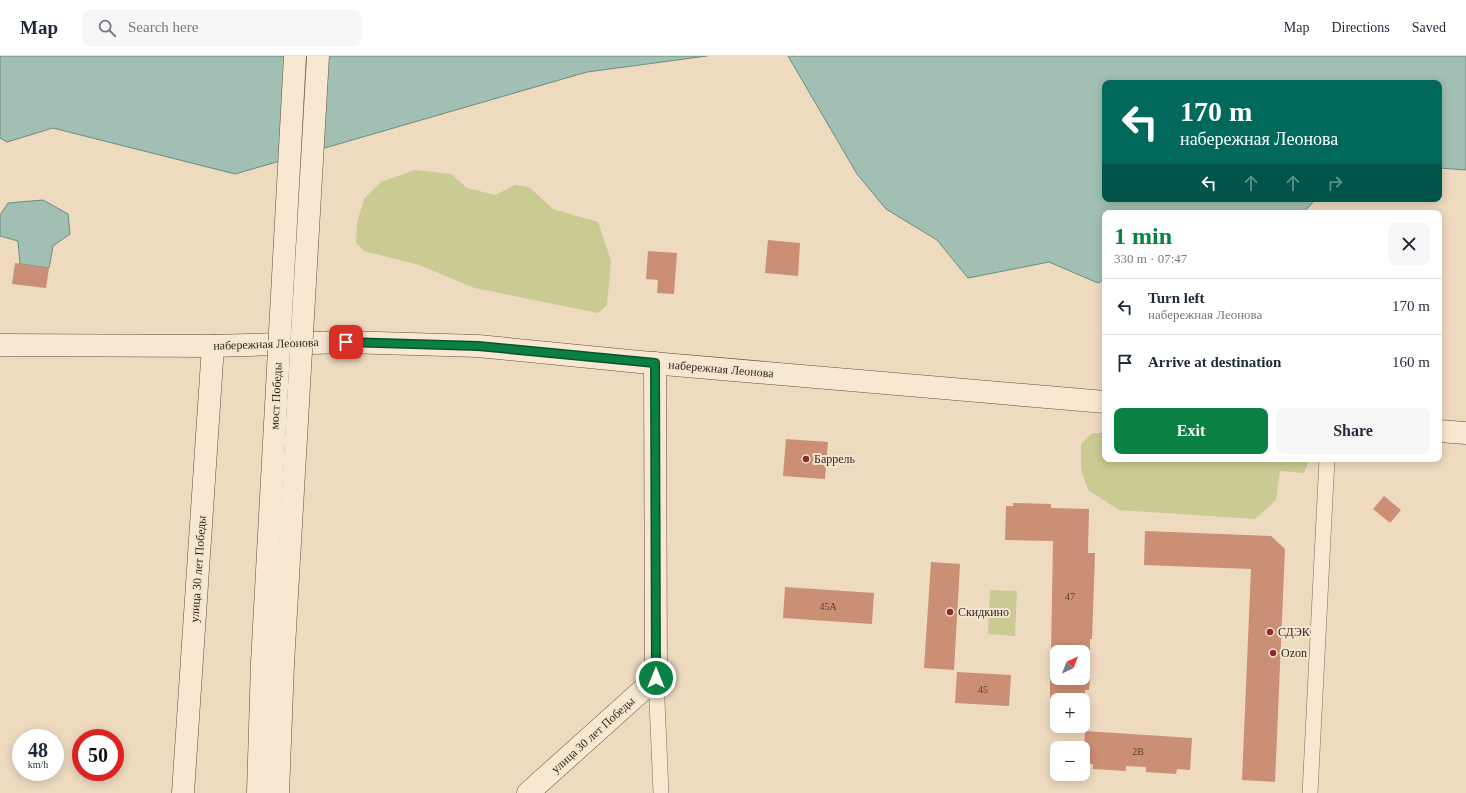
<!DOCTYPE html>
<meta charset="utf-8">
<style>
body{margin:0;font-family:Georgia,serif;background:#f6f6f7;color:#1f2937;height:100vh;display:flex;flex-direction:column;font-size:15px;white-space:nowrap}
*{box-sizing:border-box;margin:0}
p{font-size:13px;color:#747a83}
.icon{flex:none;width:22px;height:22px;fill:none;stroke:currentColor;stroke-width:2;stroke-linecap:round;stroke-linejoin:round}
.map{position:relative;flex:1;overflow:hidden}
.details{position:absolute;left:1102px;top:154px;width:340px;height:252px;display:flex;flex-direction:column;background:#fff;border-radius:8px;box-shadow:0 2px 10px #0003}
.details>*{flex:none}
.banner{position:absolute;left:1102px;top:24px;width:340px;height:122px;border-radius:8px;box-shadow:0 2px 10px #0003;background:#00695c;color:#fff;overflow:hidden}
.needle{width:26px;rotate:43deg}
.fabs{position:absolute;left:1050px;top:589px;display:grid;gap:8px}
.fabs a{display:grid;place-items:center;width:40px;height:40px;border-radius:8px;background:#fff;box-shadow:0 2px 10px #0003;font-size:20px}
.speed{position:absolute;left:12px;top:673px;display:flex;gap:8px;font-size:20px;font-weight:700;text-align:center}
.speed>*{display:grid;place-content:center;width:52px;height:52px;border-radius:50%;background:#fff;box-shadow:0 2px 10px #0003;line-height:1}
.speed small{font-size:10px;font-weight:400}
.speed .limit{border:6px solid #d22;background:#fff;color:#111}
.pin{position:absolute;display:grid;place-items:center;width:34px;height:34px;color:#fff;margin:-17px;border-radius:8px;box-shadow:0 2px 6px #0006}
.me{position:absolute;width:44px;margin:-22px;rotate:0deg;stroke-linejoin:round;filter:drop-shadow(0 0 3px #0008)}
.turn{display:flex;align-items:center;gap:14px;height:84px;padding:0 12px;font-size:18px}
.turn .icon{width:52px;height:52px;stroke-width:2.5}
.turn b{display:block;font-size:28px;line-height:34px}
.lanes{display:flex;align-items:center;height:38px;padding:0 12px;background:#0003;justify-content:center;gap:20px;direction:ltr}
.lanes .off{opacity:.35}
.round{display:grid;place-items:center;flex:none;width:42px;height:42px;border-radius:8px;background:#f6f6f7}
.head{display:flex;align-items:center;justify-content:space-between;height:68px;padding:0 12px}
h1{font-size:24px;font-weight:700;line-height:30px;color:#0b8043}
.cta{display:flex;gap:8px;margin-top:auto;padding:8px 12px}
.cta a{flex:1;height:46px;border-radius:8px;background:#0b8043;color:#fff;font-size:16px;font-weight:700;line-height:46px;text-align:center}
.cta a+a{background:#f6f6f7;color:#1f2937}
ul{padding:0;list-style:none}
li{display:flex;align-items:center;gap:12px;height:56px;padding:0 12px;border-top:1px solid #e0e1e3}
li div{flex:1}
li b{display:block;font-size:15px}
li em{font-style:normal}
header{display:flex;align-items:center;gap:24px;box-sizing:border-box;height:56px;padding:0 20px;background:#fff;border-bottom:1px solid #e0e1e3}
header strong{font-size:19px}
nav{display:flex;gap:22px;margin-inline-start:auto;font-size:14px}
.search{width:280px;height:36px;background:#f6f6f7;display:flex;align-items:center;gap:10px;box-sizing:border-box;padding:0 14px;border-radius:8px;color:#747a83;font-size:15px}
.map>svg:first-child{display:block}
.green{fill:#caca93}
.water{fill:#a2bfb3;stroke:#6a8c80}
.building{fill:#cb8f75}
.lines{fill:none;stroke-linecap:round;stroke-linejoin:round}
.street-casing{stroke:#856b57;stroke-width:16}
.secondary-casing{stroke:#674c3b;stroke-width:23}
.street{stroke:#f8e8d1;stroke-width:15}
.secondary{stroke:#f8e8d1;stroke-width:22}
.secondary-bridge-casing{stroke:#674c3b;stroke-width:23;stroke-linecap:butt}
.secondary-bridge{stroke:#f8e8d1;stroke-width:22}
.route-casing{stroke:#07532c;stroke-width:10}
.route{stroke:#0b8043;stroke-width:7}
.poi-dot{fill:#932835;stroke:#f5e5ce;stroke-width:1.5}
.labels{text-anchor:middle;stroke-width:4;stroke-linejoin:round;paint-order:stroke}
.number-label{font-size:10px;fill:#5a4032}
.street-label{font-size:12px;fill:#35251c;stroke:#f5e5ce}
.poi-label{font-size:12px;fill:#35251c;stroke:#f5e5ce;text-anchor:start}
</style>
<header>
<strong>Map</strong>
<div class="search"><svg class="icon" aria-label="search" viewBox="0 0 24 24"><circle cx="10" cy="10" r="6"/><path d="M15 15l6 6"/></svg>Search here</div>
<nav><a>Map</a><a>Directions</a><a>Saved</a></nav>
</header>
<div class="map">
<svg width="1466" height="737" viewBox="0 0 1466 737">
<rect width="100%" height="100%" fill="#eddabf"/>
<!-- green -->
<g class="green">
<polygon points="415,114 451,118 467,132 495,139 515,129 529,131 553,153 598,166 611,205 607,249 598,257 475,232 419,209 364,195 356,187 357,167 364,143 381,126"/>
<polygon points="1092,377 1105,377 1105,403 1299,403 1308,407 1304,417 1280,415 1276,444 1255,463 1119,454 1088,434 1081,413 1081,388"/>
<polygon points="990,534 1017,535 1015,580 988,578"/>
</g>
<!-- water -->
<g class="water">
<polygon points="0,0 707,0 587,16 235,118 53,72 7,86 0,82"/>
<polygon points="788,0 1466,0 1466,114 1439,112 1439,27 1105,27 1105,143 1316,143 1303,157 1105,157 1105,223 1098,227 1049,206 968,222 937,184 886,153 857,118"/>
<polygon points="43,144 68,158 70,178 53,190 49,212 20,208 18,185 0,180 0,159 8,147"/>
</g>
<!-- building -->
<g class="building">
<polygon points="768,184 800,187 798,220 765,217"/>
<polygon points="648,195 677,197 674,238 657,237 658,224 646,223"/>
<polygon points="15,207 49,212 46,232 12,228"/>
<polygon points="786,383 828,386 825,423 783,420"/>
<polygon points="1384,440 1401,454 1390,467 1373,453"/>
<polygon points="1013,447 1051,448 1051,452 1089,453 1088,497 1095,497 1092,583 1090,583 1090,596 1051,596 1053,485 1005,484 1006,450 1013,450"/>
<polygon points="1145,475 1271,480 1285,493 1275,726 1242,724 1251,513 1144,509"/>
<polygon points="931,506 960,508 954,614 924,612"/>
<polygon points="785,531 874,537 872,568 783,562"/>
<polygon points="957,616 1011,619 1009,650 955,647"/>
<polygon points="1050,622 1090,622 1089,634 1085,634 1085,644 1050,644"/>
<polygon points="1085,675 1192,682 1190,714 1177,713 1176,718 1146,716 1146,711 1126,710 1126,715 1093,713 1093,708 1083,707"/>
</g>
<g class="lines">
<defs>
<g id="street">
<polyline points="656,622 661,737"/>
<polyline points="1310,737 1327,403"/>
</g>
<g id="secondary">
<polyline points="0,289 213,290 345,286 478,290 640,306 1105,346"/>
<polyline points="1439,375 1466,377"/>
<polyline points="183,737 213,290"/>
<polyline points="258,737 262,607"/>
<polyline points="278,737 283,608"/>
<polyline points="528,737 656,622 655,307"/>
</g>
</defs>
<!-- street casing -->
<use href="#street" class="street-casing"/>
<!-- secondary casing -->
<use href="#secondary" class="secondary-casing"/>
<!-- street -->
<use href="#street" class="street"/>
<!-- secondary -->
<use href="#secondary" class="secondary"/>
<defs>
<g id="secondary-bridge">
<polyline points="262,607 295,0"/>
<polyline points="283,608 318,0"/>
</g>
</defs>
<!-- secondary-bridge casing -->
<use href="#secondary-bridge" class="secondary-bridge-casing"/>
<!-- secondary-bridge -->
<use href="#secondary-bridge" class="secondary-bridge"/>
</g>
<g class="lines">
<defs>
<polyline id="route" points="346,286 478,290 655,307 656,622"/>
</defs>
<!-- route casing -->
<use href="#route" class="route-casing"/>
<!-- route -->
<use href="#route" class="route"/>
</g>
<!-- markers -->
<g class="poi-dot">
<circle cx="806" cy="403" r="4"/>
<circle cx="950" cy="556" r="4"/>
<circle cx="1270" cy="576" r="4"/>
<circle cx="1273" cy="597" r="4"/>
</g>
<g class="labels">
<!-- number labels -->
<g class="number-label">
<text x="1070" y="544">47</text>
<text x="828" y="554">45А</text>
<text x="983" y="637">45</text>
<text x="1138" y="699">2В</text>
</g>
<!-- street labels -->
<g class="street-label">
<text transform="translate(266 288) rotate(-2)" y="4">набережная Леонова</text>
<text transform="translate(721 313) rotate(5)" y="4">набережная Леонова</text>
<text transform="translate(276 340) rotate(-87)" y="4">мост Победы</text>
<text transform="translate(198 513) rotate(-86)" y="4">улица 30 лет Победы</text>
<text transform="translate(593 679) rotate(-42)" y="4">улица 30 лет Победы</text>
</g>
<!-- poi labels -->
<g class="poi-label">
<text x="814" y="407">Баррель</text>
<text x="958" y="560">Скидкино</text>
<text x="1278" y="580">СДЭК</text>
<text x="1281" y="601">Ozon</text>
</g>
</g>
</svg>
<div class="fabs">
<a><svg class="needle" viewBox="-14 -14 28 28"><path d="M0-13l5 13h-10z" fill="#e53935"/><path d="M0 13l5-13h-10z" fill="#747a83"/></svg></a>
<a>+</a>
<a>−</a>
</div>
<div class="speed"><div>48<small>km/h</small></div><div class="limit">50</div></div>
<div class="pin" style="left:346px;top:286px;background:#d93025"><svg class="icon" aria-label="arrive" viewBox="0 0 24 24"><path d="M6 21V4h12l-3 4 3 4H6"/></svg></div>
<svg class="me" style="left:656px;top:622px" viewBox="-20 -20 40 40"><circle r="17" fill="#0b8043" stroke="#fff" stroke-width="3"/><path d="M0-11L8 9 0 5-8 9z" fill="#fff"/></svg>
<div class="banner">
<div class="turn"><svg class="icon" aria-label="left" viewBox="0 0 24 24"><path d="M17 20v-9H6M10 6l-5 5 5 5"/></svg><div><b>170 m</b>набережная Леонова</div></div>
<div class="lanes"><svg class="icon" aria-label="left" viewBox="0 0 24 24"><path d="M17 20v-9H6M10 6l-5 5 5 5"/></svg><svg class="icon off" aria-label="ahead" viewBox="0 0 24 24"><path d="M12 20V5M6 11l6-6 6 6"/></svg><svg class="icon off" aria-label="ahead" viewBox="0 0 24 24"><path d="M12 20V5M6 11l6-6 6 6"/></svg><svg class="icon off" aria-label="right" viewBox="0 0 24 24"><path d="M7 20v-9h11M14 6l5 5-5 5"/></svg></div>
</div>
<section class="details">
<div class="head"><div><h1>1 min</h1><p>330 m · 07:47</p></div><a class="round"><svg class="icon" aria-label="close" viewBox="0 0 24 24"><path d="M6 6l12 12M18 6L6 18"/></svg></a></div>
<ul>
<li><svg class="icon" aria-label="left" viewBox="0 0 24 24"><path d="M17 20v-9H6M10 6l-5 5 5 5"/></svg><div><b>Turn left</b><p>набережная Леонова</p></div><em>170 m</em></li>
<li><svg class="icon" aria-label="arrive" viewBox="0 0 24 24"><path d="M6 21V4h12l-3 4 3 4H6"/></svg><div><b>Arrive at destination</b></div><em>160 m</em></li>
</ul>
<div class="cta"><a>Exit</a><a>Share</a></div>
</section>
</div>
